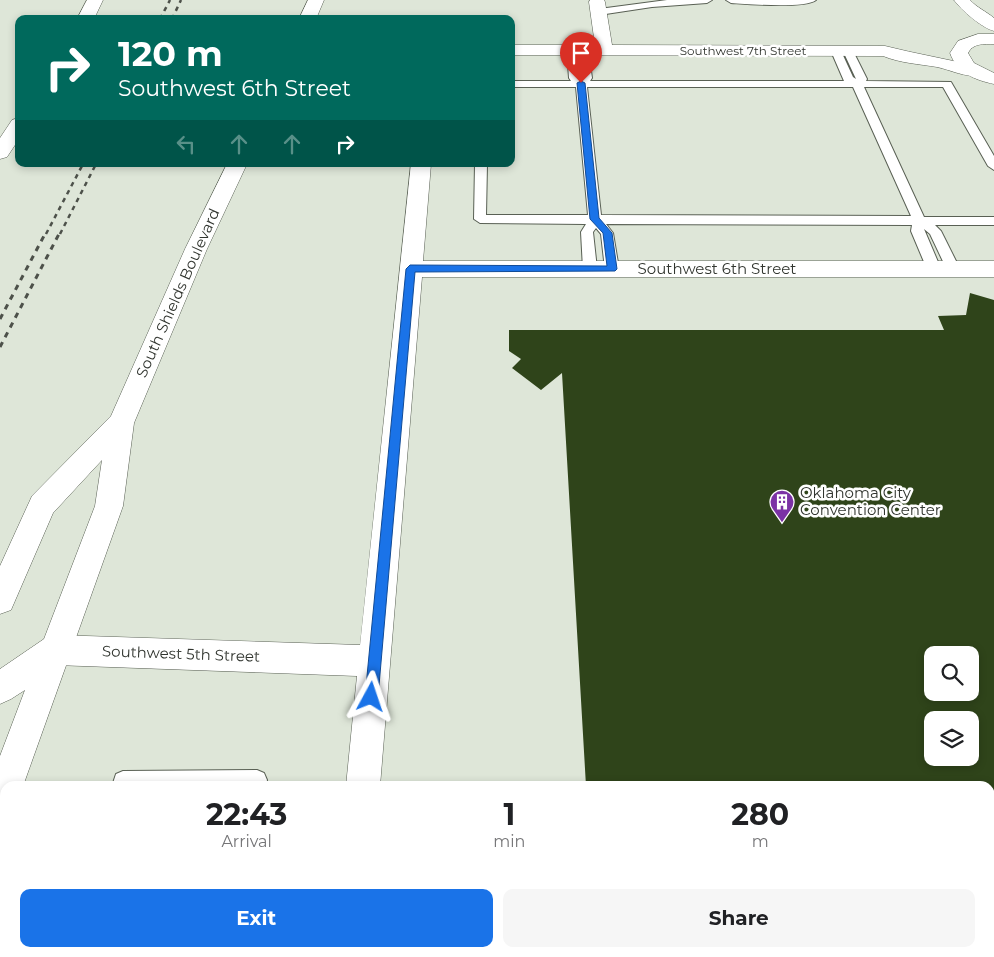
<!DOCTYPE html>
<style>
body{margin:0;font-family:Montserrat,sans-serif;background:#f6f6f6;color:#202124;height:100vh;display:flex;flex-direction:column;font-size:19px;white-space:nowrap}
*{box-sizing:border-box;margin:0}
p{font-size:16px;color:#757577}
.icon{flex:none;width:28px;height:28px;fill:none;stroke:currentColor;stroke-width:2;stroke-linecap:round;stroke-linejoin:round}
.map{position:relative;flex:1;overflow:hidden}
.details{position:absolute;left:0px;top:781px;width:995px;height:176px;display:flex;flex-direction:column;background:#fff;border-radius:15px 15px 0 0;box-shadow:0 2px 8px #0003}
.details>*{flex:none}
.guide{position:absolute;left:15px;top:15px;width:500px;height:152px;border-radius:10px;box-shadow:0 2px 8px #0003;background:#00695c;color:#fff;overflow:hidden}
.tools{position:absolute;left:924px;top:646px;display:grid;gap:10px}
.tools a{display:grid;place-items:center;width:55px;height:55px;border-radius:10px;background:#fff;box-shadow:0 2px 8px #0003;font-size:25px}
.pin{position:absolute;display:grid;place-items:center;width:42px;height:42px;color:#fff;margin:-51px -21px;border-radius:50% 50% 50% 0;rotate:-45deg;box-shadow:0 0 5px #0007}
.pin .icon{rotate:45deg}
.me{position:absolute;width:55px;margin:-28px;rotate:5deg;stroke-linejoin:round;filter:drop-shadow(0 0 4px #0008)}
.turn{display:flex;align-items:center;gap:18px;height:105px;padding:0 20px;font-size:22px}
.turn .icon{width:65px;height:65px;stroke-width:2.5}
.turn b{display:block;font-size:35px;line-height:42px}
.lanes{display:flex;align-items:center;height:48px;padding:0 20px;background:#0003;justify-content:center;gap:25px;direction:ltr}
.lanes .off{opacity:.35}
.eta{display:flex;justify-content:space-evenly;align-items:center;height:85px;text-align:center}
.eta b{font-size:30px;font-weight:700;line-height:35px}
.button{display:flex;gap:10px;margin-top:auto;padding:10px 20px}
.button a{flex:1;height:58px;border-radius:10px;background:#1a73e8;color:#fff;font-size:20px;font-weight:700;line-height:58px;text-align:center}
.button a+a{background:#f6f6f6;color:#202124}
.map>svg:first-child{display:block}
.building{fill:#2f441a;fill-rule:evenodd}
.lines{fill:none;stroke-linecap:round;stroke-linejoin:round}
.service-casing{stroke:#596054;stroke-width:2}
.minor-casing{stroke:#596054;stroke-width:1}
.secondary-casing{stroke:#596054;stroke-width:1}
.primary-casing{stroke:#596054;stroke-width:1}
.service{fill:#fff;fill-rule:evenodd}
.minor{fill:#fff;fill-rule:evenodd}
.secondary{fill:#fff;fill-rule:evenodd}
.primary{fill:#fff;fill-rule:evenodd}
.rail-far1{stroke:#4d514a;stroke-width:2.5;stroke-dasharray:4.5 4.5;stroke-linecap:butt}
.rail{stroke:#4d514a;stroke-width:3;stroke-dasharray:5.5 5.5;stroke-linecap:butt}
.route{fill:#1a73e8;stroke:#114b97}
.labels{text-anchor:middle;stroke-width:5;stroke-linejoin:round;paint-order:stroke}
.far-street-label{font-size:12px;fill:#31352f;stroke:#fff}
.street-label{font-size:15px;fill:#31352f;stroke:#fff}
.poi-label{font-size:15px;fill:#31352f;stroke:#fff;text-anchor:start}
</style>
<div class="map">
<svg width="994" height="957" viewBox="0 0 994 957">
<rect width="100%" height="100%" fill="#dee6d8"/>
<!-- building -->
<path class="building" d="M970,293L994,300V957H595V952H990V786H586L562,373L541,390L512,368L521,359L509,351V330H944L938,316L966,315ZM932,655H970V692H932ZM932,720H970V758H932Z"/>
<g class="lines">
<defs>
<g id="service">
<polygon points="667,0 712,0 707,3 652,7 599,15 594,12 599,9"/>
<path d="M726,0H816C805,9 747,4 731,3Z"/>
<path d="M583,47L588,50L592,78L590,81H844L831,51L836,48L841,51L853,77L856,79L843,51L848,48L853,51L867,79L866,81L951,82L994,156V170L988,166L943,87H864L924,217H994V225H935L941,231L960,269L958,272H948L930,234L924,229L941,269L939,272H929L927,269L911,231L912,225L606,224L613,233L619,269L617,272H607L605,269L601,234L596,228L593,232L597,269L595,272H585L583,269L581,232L586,224L480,223L474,219L475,164H487L486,215H588L576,87H511V81H571L569,78L567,51L572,48L577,51L581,78L578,50ZM587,87H853L911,216L601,215Z"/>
<polygon points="257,770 264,773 267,780 266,786 112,786 116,774 123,771"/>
<polygon points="128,952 150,952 149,957 127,957"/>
<polygon points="218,952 240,952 239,957 217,957"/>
</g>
<g id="minor">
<polygon points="87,0 103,0 94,19 77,19"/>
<path d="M590,0H604L605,2L612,45L885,46C916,54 948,59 979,67L982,71L979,75C966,78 951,70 937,67C919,64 900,63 883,56L511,55V45H595L589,2Z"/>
<polygon points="19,118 19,139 7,157 0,159 0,138 12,120"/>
<polygon points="411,164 431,164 423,261 994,261 994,277 422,277 380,786 346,786 357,676 55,665 44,661 39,650 44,639 55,635 360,645"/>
<rect x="329" y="952" width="38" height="5"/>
</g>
<g id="secondary">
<path d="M954,0H970C976,7 987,12 994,18V31C982,28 961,10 954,0Z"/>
<path d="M978,34H994V44C984,44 973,43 968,53L974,63L994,73V84C975,80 957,73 950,53L958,41Z"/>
</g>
<g id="primary">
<polygon points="308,0 324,0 316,19 299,19"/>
<polygon points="227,164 247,164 207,249 134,423 123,506 23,786 5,786 5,803 0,801 0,756 25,690 11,699 0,704 0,669 44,639 95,506 102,460 53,513 11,610 0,614 0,566 32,496 111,416 185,249"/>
</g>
</defs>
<!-- service casing -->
<use href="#service" class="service-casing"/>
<!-- minor casing -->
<use href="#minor" class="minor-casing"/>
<!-- secondary casing -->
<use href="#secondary" class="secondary-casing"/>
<!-- primary casing -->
<use href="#primary" class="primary-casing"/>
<!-- service -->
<use href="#service" class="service"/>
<!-- minor -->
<use href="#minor" class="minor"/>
<!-- secondary -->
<use href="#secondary" class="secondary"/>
<!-- primary -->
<use href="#primary" class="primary"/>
<!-- rail-far1 -->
<g class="rail-far1">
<polyline points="160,19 170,0"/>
<polyline points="172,19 181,0"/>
<polyline points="46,234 83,164"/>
<polyline points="60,234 96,164"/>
</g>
<!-- rail -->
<g class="rail">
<polyline points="0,319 46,232"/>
<polyline points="0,347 60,232"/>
</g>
</g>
<!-- route -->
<polygon class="route" points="581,81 585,83 599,218 612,233 617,269 615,271 415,272 378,697 376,702 371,704 366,702 365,697 406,269 410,265 607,266 603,233 590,219 577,83"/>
<!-- icons -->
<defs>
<symbol id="building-pin" viewBox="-11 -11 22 30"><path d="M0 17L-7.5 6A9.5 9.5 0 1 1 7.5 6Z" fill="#7b32a5" stroke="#fff"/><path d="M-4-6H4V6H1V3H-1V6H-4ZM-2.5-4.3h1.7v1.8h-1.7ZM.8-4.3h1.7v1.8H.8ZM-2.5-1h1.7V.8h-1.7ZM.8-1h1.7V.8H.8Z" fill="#fff"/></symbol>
</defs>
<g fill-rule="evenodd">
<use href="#building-pin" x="768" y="488" width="28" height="38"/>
</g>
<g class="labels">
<!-- far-street labels -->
<g class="far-street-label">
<text x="743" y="55">Southwest 7th Street</text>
</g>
<!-- street labels -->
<g class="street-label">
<text x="717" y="274">Southwest 6th Street</text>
<text transform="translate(178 293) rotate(-66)" y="5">South Shields Boulevard</text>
<text transform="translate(181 654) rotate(2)" y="5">Southwest 5th Street</text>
</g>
<!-- poi labels -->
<g class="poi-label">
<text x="800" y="498">Oklahoma City<tspan x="800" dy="17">Convention Center</tspan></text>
</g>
</g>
</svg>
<div class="tools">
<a><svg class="icon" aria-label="search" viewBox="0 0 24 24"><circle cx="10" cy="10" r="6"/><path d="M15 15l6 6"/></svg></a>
<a><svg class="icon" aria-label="layers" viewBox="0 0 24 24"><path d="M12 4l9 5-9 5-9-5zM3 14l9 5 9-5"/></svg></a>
</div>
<div class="pin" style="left:581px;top:83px;background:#d93025"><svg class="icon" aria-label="arrive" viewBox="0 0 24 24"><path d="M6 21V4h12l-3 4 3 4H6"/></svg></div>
<svg class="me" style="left:371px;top:697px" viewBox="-20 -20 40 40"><path d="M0-17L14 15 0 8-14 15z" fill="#1a73e8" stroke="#fff" stroke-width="4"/></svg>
<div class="guide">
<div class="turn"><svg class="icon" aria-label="right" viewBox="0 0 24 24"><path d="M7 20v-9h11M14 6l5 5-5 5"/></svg><div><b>120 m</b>Southwest 6th Street</div></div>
<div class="lanes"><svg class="icon off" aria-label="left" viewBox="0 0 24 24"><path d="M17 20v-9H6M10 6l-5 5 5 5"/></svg><svg class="icon off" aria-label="ahead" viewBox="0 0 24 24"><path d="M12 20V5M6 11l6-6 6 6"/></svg><svg class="icon off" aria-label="ahead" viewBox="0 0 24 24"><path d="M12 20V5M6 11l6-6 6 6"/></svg><svg class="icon" aria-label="right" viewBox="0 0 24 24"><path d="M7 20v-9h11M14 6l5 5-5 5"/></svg></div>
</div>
<section class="details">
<div class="eta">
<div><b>22:43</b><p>Arrival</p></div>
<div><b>1</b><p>min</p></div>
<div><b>280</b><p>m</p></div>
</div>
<div class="button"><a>Exit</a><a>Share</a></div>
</section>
</div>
